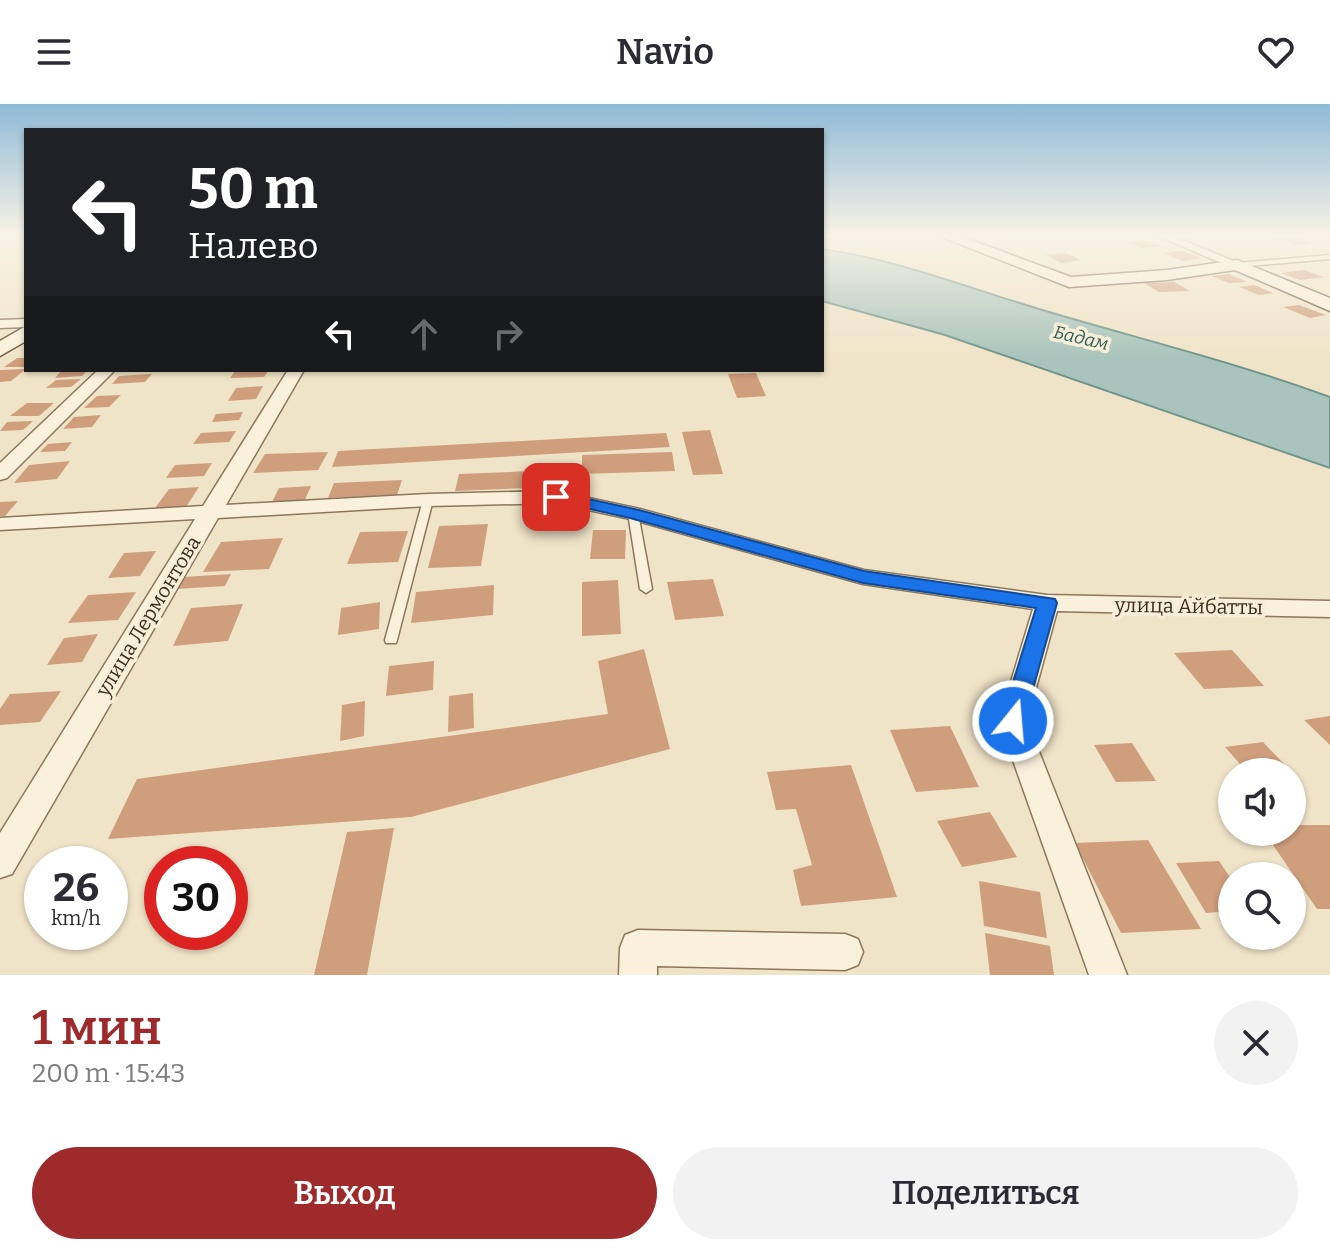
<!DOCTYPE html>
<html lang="ru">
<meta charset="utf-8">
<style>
body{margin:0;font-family:Bitter,serif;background:#f2f2f3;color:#2b2b33;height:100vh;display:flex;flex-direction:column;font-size:30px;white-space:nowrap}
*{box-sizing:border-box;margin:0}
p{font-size:26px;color:#7c7c81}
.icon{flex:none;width:44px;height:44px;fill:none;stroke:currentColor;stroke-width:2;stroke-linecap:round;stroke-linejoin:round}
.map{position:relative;height:871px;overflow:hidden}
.drawer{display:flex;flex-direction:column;background:#fff;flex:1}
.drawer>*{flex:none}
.top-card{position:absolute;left:24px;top:24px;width:800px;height:244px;border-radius:0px;box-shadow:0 2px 6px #0004;background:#202124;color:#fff;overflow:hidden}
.buttons{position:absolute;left:1218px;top:654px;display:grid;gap:16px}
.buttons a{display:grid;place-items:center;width:88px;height:88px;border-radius:50%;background:#fff;box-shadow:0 2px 6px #0004;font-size:40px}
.speed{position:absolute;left:24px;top:742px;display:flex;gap:16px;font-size:40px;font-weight:700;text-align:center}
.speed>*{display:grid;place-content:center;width:104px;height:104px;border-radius:50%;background:#fff;box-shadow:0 2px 6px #0004;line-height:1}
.speed small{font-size:20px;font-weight:400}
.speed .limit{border:12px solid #d22;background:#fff;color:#111}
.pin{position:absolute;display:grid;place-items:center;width:68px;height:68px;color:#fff;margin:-34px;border-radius:16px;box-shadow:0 4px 12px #0006}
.me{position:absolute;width:88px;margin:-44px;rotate:17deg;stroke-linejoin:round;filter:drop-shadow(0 0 6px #0008)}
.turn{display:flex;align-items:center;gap:28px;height:168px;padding:0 32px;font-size:36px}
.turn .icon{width:104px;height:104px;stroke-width:2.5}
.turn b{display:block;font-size:56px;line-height:68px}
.lanes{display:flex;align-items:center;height:76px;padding:0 32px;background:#0003;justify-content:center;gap:40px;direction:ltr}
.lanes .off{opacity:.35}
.round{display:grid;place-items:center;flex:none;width:84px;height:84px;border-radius:42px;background:#f2f2f3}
.headline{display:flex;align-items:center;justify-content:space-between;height:136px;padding:0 32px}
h1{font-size:48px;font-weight:600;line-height:60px;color:#9e2a2b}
.primary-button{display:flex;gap:16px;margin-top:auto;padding:16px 32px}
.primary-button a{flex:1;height:92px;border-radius:48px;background:#9e2a2b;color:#fff;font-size:32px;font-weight:600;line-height:92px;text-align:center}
.primary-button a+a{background:#f2f2f3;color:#2b2b33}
header{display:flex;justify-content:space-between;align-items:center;height:104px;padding:0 32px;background:#fff;font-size:36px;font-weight:600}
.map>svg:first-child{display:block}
.water{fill:#a9c4bc;stroke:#6f938a;stroke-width:2}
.building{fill:#cf9f7d}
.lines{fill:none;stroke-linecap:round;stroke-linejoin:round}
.lane-casing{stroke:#8d765c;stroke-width:3}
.street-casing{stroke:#8d765c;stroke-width:3}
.secondary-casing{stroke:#6f573f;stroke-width:3}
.lane{fill:#faf1dc;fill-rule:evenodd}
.street{fill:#faf1dc;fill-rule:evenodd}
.secondary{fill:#faf1dc;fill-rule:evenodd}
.route{fill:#1a73e8;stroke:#114b97;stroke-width:2}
.labels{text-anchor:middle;stroke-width:7;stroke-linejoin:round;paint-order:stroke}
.far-water-label{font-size:18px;font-style:italic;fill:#2f5d5a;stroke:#f7eed8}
.street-label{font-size:20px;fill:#3d2e20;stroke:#f7eed8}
</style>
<header><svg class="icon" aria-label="menu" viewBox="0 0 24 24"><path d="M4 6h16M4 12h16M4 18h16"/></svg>Navio<svg class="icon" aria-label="heart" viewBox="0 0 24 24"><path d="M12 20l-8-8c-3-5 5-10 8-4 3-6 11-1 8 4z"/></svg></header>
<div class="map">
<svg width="1330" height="871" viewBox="0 0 1330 871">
<rect width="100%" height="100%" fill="#f0e4c8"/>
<!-- water -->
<path class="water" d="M822,145C902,156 978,188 1056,210C1148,237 1240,260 1330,293V364L945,231L822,197Z"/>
<!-- building -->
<g class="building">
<polygon points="1293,132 1314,139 1296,141 1275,133"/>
<polygon points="1143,136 1161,142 1142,144 1125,138"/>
<polygon points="1183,147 1202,154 1183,157 1164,149"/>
<polygon points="1065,149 1081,156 1061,159 1046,151"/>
<polygon points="1304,166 1323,173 1300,176 1281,169"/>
<polygon points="1229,170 1247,178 1229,179 1211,172"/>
<polygon points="1174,178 1190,187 1159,188 1144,179"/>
<polygon points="1254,181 1273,189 1259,191 1239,183"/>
<polygon points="1299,201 1326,211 1310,214 1283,203"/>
<polygon points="17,254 26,254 26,263 4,263"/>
<polygon points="26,265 11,277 0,278 0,266"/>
<polygon points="62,266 88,266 82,272 55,274"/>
<polygon points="236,266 269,266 264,273 230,274"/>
<polygon points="756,269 766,292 737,294 728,270"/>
<polygon points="152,270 145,278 112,280 119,272"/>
<polygon points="81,275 71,283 46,284 56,276"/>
<polygon points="263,282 256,295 228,297 236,284"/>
<polygon points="121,291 109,303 84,304 97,292"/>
<polygon points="27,299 54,299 39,312 10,312"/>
<polygon points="243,308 239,316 212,318 216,310"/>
<polygon points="101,311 92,323 63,325 74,313"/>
<polygon points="33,317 23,326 0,327 7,318"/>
<polygon points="710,326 723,370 693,371 682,328"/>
<polygon points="236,327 229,338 193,340 201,329"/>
<polygon points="666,329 670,343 332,363 338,347"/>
<polygon points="72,338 65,347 40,348 48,340"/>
<polygon points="328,348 318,366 253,369 265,350"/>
<polygon points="672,348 675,367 582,370 582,351"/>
<polygon points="70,357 57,375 14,379 29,361"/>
<polygon points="212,359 204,372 166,374 175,361"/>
<polygon points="531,367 529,384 455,387 459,370"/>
<polygon points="402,376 397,391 328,394 334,379"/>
<polygon points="311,382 304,398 271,400 279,384"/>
<polygon points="199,383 186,403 155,404 169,385"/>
<polygon points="18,397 5,412 0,412 0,398"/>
<polygon points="488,420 481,462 428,464 439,422"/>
<polygon points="593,426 626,426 625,455 590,455"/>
<polygon points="408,427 398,458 347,460 360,428"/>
<polygon points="283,434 269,465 203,468 221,438"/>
<polygon points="156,447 140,472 108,474 124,449"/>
<polygon points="231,470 225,482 176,485 183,473"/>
<polygon points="713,475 724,512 675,516 667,478"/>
<polygon points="618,476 621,530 582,532 582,478"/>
<polygon points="494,481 493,511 411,519 416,488"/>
<polygon points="136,488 118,516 68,519 88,491"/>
<polygon points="380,498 379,525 338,531 341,504"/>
<polygon points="243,500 228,537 173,542 191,504"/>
<polygon points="98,530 82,558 47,561 64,534"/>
<polygon points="644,545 670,645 411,713 108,735 137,675 608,610 598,557"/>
<polygon points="1232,546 1264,582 1204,585 1174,549"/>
<polygon points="434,557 433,586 386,592 389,562"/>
<polygon points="61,587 40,618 0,621 0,605 10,590"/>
<polygon points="473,589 474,624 448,628 449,592"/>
<polygon points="365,597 364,632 340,637 342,601"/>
<polygon points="1330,612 1330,641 1304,616"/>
<polygon points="950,622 979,683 916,688 890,626"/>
<polygon points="1263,638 1287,663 1247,668 1225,643"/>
<polygon points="1132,639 1156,677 1116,678 1094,641"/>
<polygon points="851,661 897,793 801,802 793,766 812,761 796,705 776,706 767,668"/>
<polygon points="990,708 1017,753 962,763 937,717"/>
<polygon points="1292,721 1330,721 1330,805 1317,805 1264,728 1292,728"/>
<polygon points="394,724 367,871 314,871 347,728"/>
<polygon points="1148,736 1201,825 1121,829 1075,739"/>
<polygon points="1219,757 1232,776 1232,807 1206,809 1176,759"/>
<polygon points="979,777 1040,788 1047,834 984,822"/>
<polygon points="985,829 1050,842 1054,871 990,871"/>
</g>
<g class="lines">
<defs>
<g id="lane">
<polygon points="1330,151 1330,155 1237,163 1234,161 1237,159"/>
<polygon points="428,393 433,396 397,536 396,539 386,539 385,536 423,396"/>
<polygon points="633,406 638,409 652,485 646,489 640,485 628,409"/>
</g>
<g id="street">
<polygon points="1158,132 1173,132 1243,161 1233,164"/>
<polygon points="26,215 26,223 0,224 0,216"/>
<polygon points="98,266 115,266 7,374 0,376 0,359"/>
<polygon points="288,266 304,266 226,401 428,390 556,387 640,405 864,466 1047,491 1330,497 1330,513 1057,507 1027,617 1127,871 1089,871 999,617 1033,505 863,480 630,415 556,399 428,402 218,414 12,770 0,774 0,729 195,415 0,426 0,414 203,402"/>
<polygon points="638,826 845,830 858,835 863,848 858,861 845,866 657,862 657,871 619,871 620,844 625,831"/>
</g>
<g id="secondary">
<polygon points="939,132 960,132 1071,173 1167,166 1237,156 1330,194 1330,207 1235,166 1167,176 1069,183"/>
<polygon points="26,222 26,237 0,252 0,237"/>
</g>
</defs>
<!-- lane casing -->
<use href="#lane" class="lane-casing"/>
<!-- street casing -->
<use href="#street" class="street-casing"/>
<!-- secondary casing -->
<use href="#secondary" class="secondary-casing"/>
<!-- lane -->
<use href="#lane" class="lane"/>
<!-- street -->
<use href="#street" class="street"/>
<!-- secondary -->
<use href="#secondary" class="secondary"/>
</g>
<!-- sky -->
<linearGradient id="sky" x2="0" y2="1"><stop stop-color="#8fbad6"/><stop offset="0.52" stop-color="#f8f3e6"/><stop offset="1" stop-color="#f8f3e6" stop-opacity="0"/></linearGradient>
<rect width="1330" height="253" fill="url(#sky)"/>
<!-- route -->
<polygon class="route" points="556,388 639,406 864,467 1055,495 1057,499 1024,617 1021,624 1013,626 1004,624 1001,617 1036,504 863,479 630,414 550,396 548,393"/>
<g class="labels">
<!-- far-water labels -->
<g class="far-water-label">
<text transform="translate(1081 234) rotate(13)" y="6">Бадам</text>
</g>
<!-- street labels -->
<g class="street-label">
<text transform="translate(1189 502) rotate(1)" y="7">улица Айбатты</text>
<text transform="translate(148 512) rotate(-59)" y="7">улица Лермонтова</text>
</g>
</g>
</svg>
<div class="buttons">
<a><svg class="icon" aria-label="sound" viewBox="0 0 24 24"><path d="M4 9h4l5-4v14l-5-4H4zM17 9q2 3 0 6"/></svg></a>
<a><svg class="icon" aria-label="search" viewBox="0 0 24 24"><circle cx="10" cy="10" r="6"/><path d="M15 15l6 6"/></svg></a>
</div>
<div class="speed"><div>26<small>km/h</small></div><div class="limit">30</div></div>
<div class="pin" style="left:556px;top:393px;background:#d93025"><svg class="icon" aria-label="arrive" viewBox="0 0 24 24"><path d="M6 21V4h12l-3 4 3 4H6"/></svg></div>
<svg class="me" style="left:1013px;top:617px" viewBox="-20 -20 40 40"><circle r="17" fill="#1a73e8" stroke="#fff" stroke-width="3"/><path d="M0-11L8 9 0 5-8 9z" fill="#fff"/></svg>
<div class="top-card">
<div class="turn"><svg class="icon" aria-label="left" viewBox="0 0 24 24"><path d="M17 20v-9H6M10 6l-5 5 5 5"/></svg><div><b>50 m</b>Налево</div></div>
<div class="lanes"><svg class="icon" aria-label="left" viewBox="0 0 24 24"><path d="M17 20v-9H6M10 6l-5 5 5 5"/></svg><svg class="icon off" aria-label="ahead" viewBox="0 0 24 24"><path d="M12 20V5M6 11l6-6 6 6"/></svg><svg class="icon off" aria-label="right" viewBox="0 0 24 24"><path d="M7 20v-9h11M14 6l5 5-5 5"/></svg></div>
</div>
</div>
<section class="drawer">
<div class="headline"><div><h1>1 мин</h1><p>200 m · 15:43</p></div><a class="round"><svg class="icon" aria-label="close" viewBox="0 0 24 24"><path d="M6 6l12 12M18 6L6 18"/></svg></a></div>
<div class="primary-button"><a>Выход</a><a>Поделиться</a></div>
</section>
